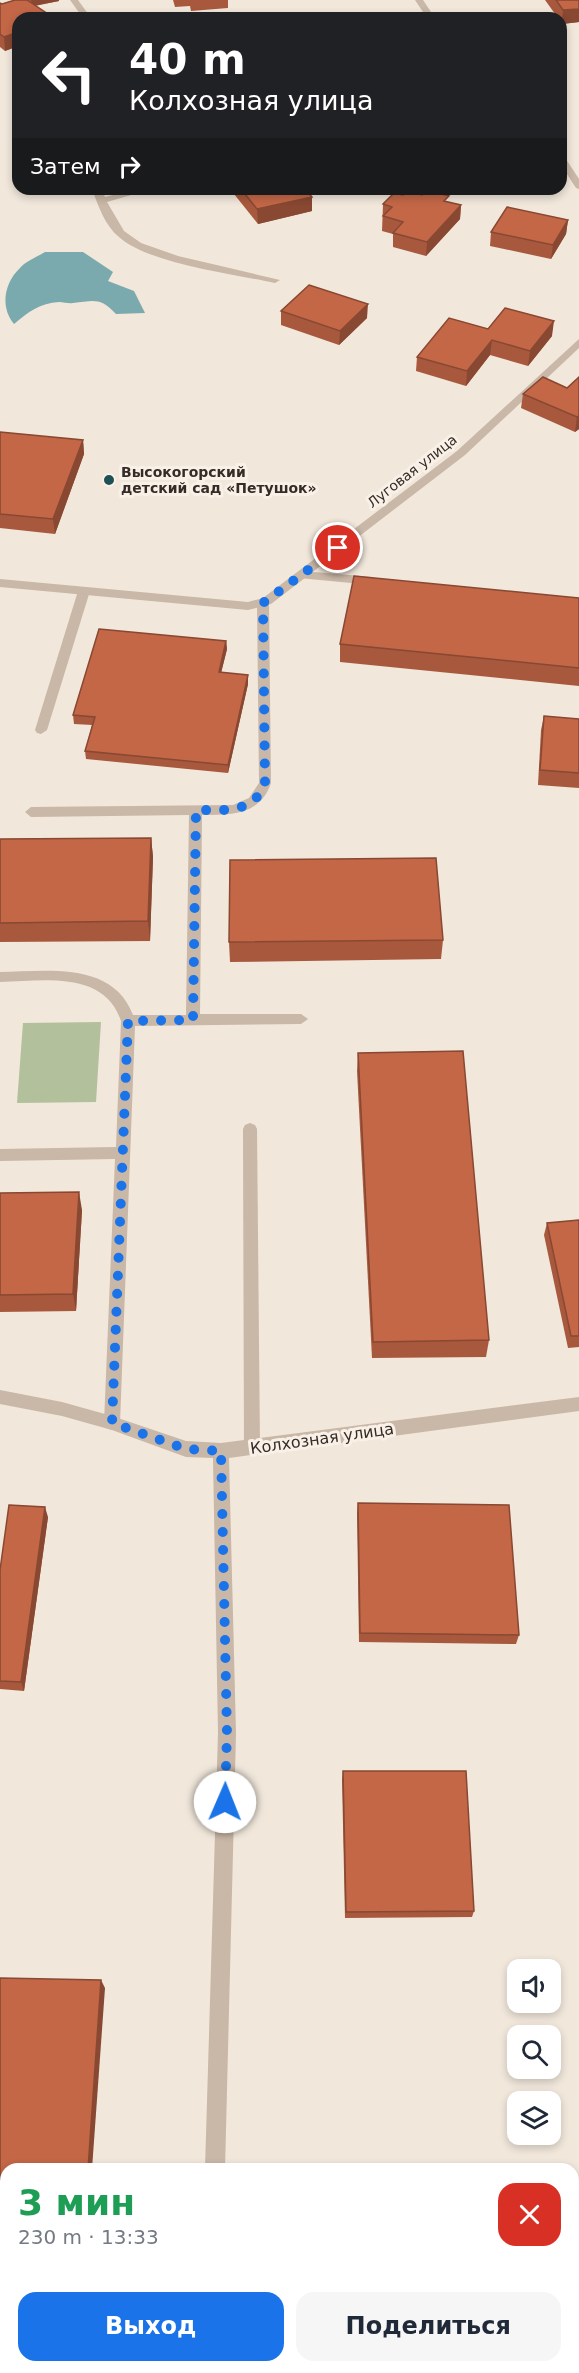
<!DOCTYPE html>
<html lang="ru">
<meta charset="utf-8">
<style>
body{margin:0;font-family:"DejaVu Sans",sans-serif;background:#f6f6f7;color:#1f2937;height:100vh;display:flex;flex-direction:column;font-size:22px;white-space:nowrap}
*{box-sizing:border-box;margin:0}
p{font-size:20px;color:#747a83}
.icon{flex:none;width:33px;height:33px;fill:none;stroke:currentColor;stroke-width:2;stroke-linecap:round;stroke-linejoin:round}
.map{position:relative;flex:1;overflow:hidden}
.side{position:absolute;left:0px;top:2163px;width:579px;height:210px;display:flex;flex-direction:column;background:#fff;border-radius:18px 18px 0 0;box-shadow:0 3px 9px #0003}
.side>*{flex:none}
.guide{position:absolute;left:12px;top:12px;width:555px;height:183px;border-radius:18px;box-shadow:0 3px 9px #0003;background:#202124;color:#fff;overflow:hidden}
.controls{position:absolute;left:507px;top:1959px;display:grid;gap:12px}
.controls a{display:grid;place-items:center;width:54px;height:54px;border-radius:12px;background:#fff;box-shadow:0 3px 9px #0003;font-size:30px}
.pin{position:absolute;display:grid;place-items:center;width:51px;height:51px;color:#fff;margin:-26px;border:3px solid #fff;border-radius:50%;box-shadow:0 2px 6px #0007}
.me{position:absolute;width:66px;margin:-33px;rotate:1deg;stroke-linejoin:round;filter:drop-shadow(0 0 4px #0008)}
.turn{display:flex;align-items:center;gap:21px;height:126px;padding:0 18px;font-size:27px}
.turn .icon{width:78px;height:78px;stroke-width:2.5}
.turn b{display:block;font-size:42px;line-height:51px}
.then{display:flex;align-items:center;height:57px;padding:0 18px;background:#0003;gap:12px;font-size:22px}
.round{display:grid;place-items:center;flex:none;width:63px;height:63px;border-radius:18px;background:#f6f6f7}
.summary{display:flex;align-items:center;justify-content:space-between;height:102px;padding:0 18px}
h1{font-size:36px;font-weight:800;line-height:45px;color:#1e9e55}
.cta{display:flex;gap:12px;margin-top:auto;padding:12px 18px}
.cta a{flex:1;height:69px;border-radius:18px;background:#1a73e8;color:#fff;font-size:24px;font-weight:800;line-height:69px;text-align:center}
.cta a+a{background:#f6f6f7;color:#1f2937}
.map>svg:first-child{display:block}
.green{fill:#b2c09b}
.water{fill:#7aaaad}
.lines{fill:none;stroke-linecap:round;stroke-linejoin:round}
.lane{fill:#c9b7a7;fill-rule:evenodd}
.street{fill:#c9b7a7;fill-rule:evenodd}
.wall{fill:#a8593d}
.shaded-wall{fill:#884832}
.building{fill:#c36747;stroke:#884832;stroke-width:1.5}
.route{stroke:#1a73e8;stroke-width:10;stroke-dasharray:0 18}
.poi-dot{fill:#1e5156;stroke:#f9f1e7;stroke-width:2}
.labels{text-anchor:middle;stroke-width:6;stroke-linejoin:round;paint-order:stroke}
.far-street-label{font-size:14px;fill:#352c27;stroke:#f9f1e7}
.far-poi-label{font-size:14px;font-weight:bold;fill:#352c27;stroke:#f9f1e7;text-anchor:start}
.street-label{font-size:16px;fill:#352c27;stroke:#f9f1e7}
</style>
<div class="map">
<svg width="579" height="2373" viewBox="0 0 579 2373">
<rect width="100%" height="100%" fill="#f1e7db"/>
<!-- green -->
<polygon class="green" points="101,1022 96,1102 17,1103 23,1023"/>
<!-- water -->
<path class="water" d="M45,252H83L113,272L108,281L134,291L145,313L116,314C100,297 94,301 73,303C69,304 64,302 59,302C40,303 28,312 14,324C0,307 4,283 20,268C26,261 37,257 45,252Z"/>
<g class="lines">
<!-- lane -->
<g class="lane">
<polygon points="303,571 372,577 378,581 372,585 299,578 299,572"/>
<polygon points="84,587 90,591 47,730 41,734 37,733 35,730 78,591"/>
<path d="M263,599L269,603L271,783C260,815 232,815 202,815L200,1014H301L308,1019L301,1024L135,1026L120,1423L118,1428L112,1430L106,1428L104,1423L115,1159L0,1161V1149L116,1147L121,1021C104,970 43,981 0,982V972C47,971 113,961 133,1015H186L189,815L31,817L25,812L31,807L233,805L249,798L259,783L257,603Z"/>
<polygon points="250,1123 255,1125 257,1129 260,1448 258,1453 252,1456 246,1453 244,1448 243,1129 245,1125"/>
</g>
<!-- street -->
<g class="street">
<polygon points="70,0 78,0 91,18 83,18"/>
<polygon points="415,0 423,0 435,18 427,18"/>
<polygon points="561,155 564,156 579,179 579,189 576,188 561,165"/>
<path d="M92,189H102L105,197L136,189H152L107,202L124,231L141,243L178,256L280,280L275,283C235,274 149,264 119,237C105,226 98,205 92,189Z"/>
<polygon points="579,339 579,348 465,455 271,604 248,610 0,587 0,579 248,602 263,598 457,451"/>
<polygon points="0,1390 62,1402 112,1416 186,1441 221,1443 579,1397 579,1411 229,1458 236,1733 225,2169 205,2169 218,1733 213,1458 186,1457 112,1430 62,1416 0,1404"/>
<rect x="199" y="2367" width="22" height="6"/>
</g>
</g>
<!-- wall -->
<g class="wall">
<polygon points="15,0 59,0 59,1 35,6 18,18 18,46 5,51 0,47 0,3 2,4"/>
<polygon points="173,0 228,0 228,8 191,11 190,6 175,7"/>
<polygon points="545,0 579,0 579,22 562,24 561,18 558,18"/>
<polygon points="230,189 305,189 312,211 258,224"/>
<polygon points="403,195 448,202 461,205 460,219 426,256 393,247 393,234 382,231 383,204"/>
<polygon points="568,220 566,234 551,259 490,246 491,232"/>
<polygon points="281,311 367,318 339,345 281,325"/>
<polygon points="488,329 552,336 528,366 490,355 466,386 416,371 417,357"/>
<polygon points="579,377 579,429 575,432 521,408 523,394 567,388"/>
<polygon points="0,432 83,440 84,454 55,534 0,528"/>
<polygon points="579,598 579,686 340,662 340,644"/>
<polygon points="226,641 227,649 221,673 248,675 248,684 228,773 86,759 85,751 92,725 74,724 73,715"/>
<polygon points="544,716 579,719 579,788 538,785 541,730"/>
<polygon points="151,838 153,857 150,941 0,942 0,839"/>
<polygon points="443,940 441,959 230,962 229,942"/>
<polygon points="358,1053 489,1340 486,1357 372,1358 357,1071"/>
<polygon points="0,1193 82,1210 76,1311 0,1312"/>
<polygon points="579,1220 579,1347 568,1348 544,1235 547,1223"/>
<polygon points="358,1503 519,1635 516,1644 359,1642 357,1513"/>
<polygon points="48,1517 24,1691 0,1689 0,1570"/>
<polygon points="343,1771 474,1911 472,1917 345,1918 342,1779"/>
</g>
<!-- shaded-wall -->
<g class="shaded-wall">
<polygon points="31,0 59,0 59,1 32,6"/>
<polygon points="579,9 579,22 562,24 563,10"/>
<polygon points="18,32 18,46 5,51 4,37"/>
<polygon points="312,197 312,211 258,224 257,209"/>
<polygon points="461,205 460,219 426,256 427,242"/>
<polygon points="568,220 566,234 551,259 553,245"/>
<polygon points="368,304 367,318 339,345 340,331"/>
<polygon points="554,321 552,336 528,366 530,351"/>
<polygon points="492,340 490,355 466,386 467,371"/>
<polygon points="579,416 579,429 575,432 577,417"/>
<polygon points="83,440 84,454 55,534 53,519"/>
<polygon points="226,641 227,649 219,681 219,672"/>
<polygon points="248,675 248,684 228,773 228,765"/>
<polygon points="151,838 153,857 150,941 148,921"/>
<polygon points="79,1192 82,1210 76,1311 73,1294"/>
<polygon points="45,1507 48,1517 24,1691 21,1682"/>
<polygon points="101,1980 105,1988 92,2169 88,2169"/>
</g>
<!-- building -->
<g class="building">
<polygon points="15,0 27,0 54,18 18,18 18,32 4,37 0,34 0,3 2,4"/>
<polygon points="556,0 579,0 579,9 563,10"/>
<polygon points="241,189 305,189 312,197 257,209"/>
<polygon points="427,190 449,196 444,201 461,205 427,242 393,233 403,222 383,216 392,207 383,204 394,193 403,195 408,191 422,195"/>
<polygon points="507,207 568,220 553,245 491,232"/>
<polygon points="309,285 368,304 340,331 281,311"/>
<polygon points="505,308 554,321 530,351 492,340 467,371 417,357 449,318 488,329"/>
<polygon points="543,377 567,388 579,377 579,416 577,417 523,394"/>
<polygon points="0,432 83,440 53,519 0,514"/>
<polygon points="354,576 579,598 579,668 340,644"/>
<polygon points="99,629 226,641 219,672 248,675 228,765 85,751 95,717 73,715"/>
<polygon points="544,716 579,719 579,773 540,770"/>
<polygon points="151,838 148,921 0,923 0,839"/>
<polygon points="436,858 443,940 229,942 230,860"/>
<polygon points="463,1051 489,1340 373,1342 358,1053"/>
<polygon points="79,1192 73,1294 0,1295 0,1193"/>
<polygon points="579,1220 579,1336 571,1336 547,1223"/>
<polygon points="358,1503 509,1505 519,1635 360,1633"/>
<polygon points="9,1505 45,1507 21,1682 0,1681 0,1570"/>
<polygon points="343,1771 466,1771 474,1911 346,1912"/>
<polygon points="0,1978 101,1980 88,2169 6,2169 6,2304 0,2304"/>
</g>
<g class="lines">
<!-- route -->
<path class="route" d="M225,1802L227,1733L221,1451L186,1449L112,1423L128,1021L193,1020L196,810C224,810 254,814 265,783L263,603L338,548"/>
</g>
<!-- markers -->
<circle class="poi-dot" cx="109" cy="480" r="6"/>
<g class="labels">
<!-- far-street labels -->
<g class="far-street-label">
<text transform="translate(412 471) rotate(-38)" y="5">Луговая улица</text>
</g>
<!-- far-poi labels -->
<g class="far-poi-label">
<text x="121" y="477">Высокогорский<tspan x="121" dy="16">детский сад «Петушок»</tspan></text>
</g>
<!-- street labels -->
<g class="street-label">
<text transform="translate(322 1438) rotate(-8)" y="6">Колхозная улица</text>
</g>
</g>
</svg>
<div class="controls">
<a><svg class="icon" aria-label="sound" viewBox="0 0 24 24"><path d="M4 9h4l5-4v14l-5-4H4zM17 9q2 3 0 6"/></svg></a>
<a><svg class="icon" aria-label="search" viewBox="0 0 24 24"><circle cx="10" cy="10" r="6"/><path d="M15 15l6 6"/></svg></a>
<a><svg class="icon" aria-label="layers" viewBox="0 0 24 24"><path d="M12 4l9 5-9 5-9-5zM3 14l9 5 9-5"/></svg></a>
</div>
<div class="pin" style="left:338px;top:548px;background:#d93025"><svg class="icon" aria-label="arrive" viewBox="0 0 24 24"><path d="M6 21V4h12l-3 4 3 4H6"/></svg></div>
<svg class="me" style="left:225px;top:1802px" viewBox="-20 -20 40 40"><circle r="19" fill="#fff"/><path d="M0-13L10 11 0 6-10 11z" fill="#1a73e8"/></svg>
<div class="guide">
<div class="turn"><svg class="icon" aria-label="left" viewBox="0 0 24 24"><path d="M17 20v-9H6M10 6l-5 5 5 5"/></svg><div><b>40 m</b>Колхозная улица</div></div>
<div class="then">Затем<svg class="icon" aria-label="right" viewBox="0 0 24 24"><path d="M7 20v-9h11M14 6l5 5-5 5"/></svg></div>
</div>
<section class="side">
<div class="summary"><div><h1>3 мин</h1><p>230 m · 13:33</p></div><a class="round" style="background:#d93025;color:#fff"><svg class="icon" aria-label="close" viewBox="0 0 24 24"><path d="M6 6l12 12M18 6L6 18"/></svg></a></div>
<div class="cta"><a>Выход</a><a>Поделиться</a></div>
</section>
</div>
